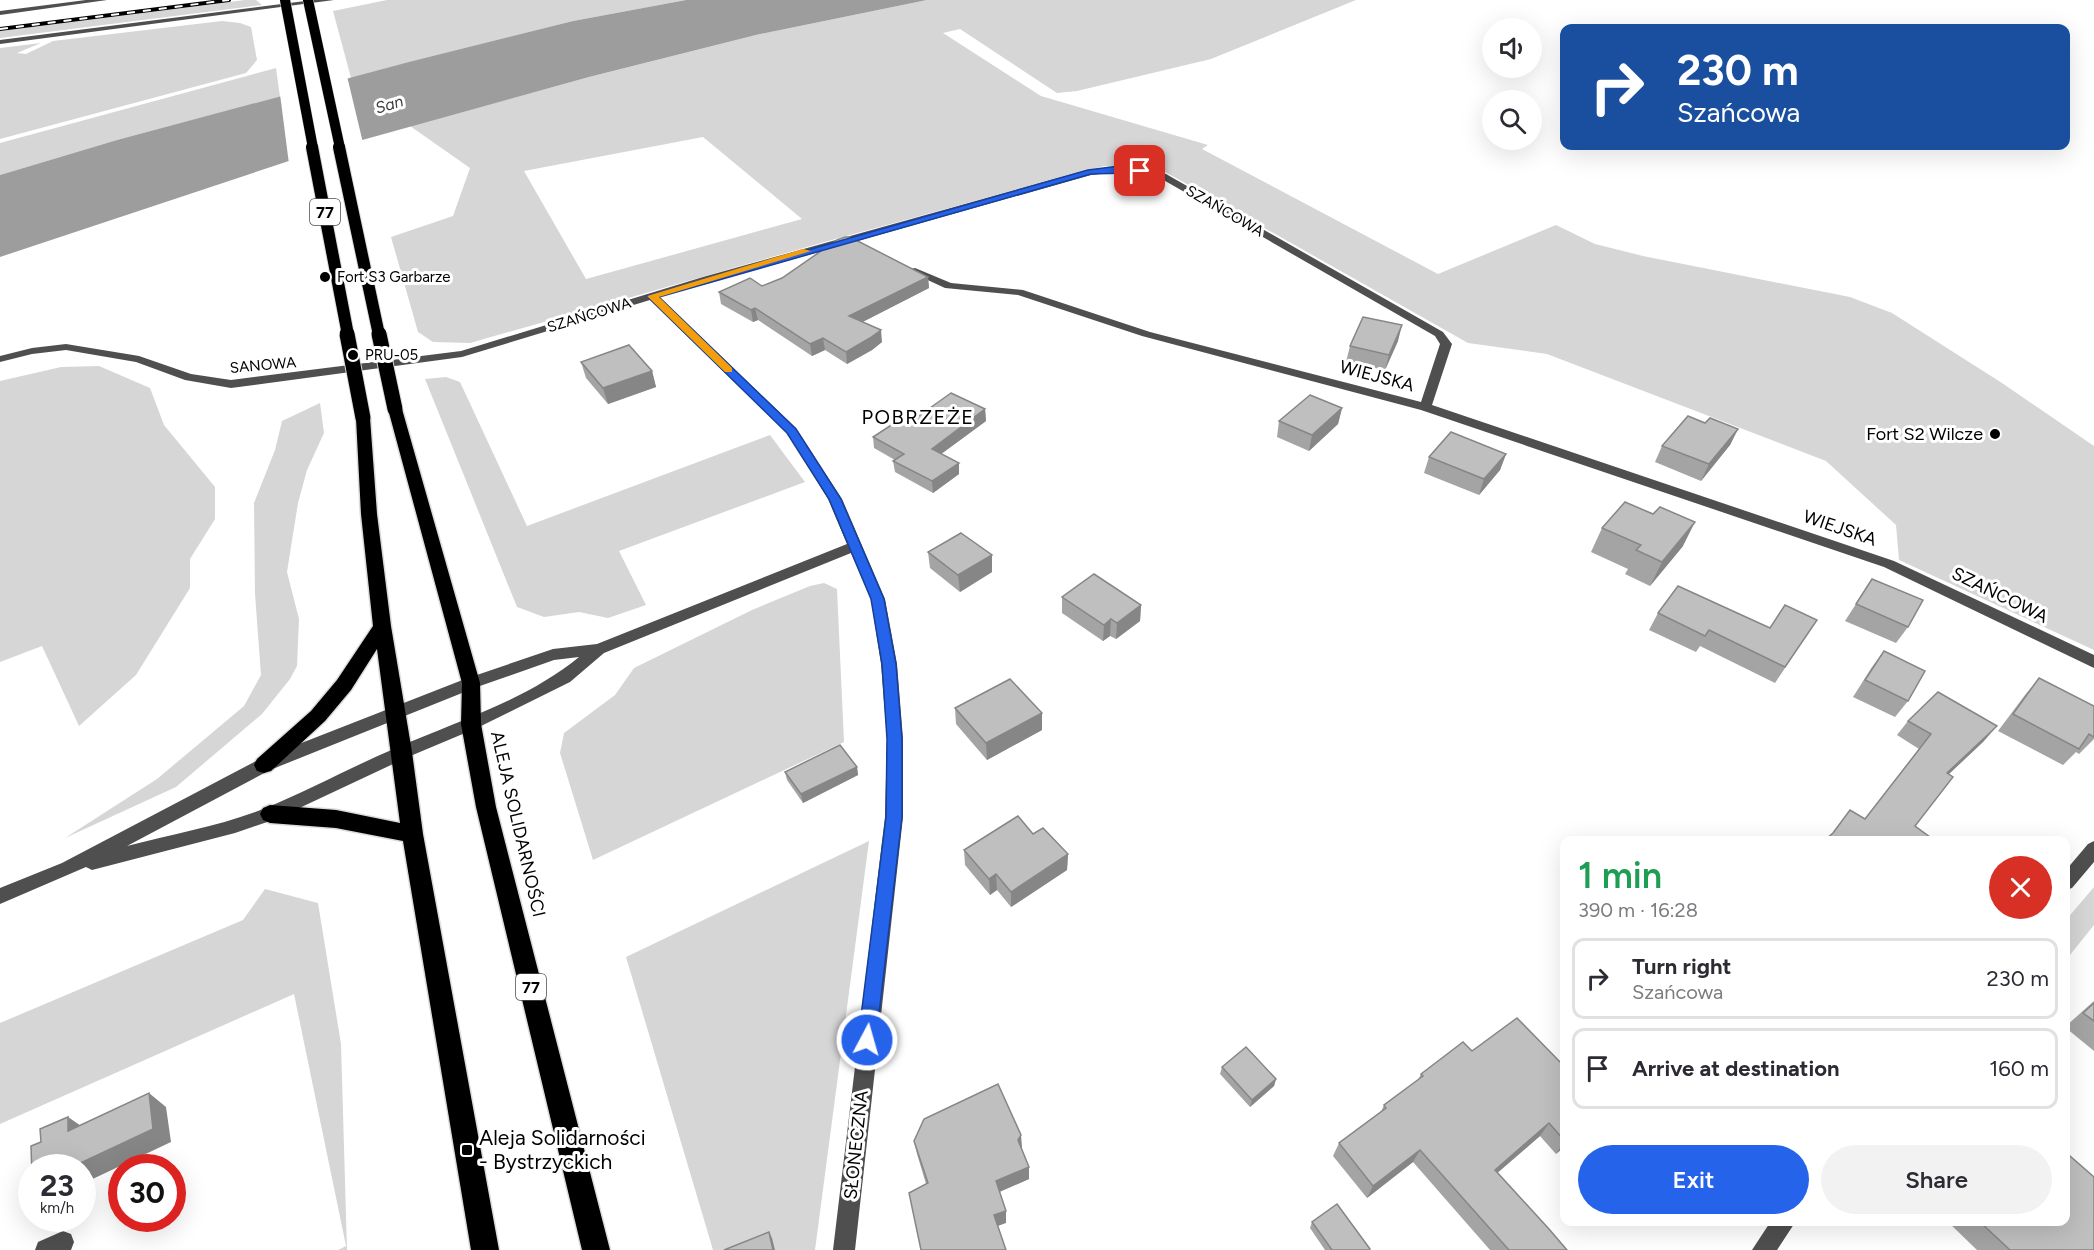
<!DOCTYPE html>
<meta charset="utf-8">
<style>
body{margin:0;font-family:Figtree,sans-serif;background:#f2f2f3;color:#2b2b33;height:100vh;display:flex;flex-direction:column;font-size:22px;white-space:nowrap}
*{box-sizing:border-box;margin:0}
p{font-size:20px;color:#7c7c81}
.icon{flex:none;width:33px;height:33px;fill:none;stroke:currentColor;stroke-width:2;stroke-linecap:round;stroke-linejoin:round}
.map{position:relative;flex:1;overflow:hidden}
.side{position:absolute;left:1560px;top:836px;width:510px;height:390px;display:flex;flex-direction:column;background:#fff;border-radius:12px;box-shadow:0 6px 24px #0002}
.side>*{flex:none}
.top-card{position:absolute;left:1560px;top:24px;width:510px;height:126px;border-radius:12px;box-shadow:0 6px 24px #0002;background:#1a4fa0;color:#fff;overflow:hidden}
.controls{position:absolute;left:1482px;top:18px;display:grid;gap:12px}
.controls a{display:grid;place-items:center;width:60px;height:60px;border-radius:50%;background:#fff;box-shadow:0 6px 24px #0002;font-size:30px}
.speed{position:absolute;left:18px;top:1154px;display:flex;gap:12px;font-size:30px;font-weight:700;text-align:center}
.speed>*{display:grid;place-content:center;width:78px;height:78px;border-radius:50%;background:#fff;box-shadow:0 6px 24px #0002;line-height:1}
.speed small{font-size:15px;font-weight:400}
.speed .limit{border:9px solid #d22;background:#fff;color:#111}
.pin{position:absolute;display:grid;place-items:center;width:51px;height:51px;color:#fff;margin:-26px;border-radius:12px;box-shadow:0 3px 9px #0006}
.me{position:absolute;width:66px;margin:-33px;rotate:6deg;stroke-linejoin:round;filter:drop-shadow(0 0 4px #0008)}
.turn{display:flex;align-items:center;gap:21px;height:126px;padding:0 18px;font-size:27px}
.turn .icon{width:78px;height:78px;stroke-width:2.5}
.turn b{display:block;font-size:42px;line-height:51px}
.round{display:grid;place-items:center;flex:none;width:63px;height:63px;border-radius:32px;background:#f2f2f3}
.summary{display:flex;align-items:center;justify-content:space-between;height:102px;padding:0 18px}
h1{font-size:36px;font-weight:600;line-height:45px;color:#1e9e55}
.primary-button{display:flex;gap:12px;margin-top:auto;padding:12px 18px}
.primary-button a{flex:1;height:69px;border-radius:36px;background:#2563eb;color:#fff;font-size:24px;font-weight:600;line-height:69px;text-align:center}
.primary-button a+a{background:#f2f2f3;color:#2b2b33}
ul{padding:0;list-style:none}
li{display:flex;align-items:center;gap:18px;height:81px;margin:0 12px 9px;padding:0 6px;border:3px solid #e1e1e2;border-radius:12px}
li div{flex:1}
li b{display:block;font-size:22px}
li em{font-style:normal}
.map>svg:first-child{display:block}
.green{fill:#d6d6d6;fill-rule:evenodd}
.water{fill:#9d9d9d}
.pier{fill:#fff}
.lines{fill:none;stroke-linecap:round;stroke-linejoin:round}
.highway-casing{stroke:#dbdbdb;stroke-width:3}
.minor{fill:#4f4f4f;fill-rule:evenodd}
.highway{fill:#000;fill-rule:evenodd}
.rail-casing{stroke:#000;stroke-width:4}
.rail{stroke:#fff;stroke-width:2;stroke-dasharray:8;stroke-linecap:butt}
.highway-bridge-far2-casing{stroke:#dbdbdb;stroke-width:11;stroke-linecap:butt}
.highway-bridge-far1-casing{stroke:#dbdbdb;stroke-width:14;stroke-linecap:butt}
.highway-bridge-casing{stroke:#dbdbdb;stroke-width:17;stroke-linecap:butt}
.highway-bridge-far2{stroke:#000;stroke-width:10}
.highway-bridge-far1{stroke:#000;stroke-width:12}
.highway-bridge{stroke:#000;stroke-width:15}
.wall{fill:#a4a4a4}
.shaded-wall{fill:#868686}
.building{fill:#bfbfbf;stroke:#868686;stroke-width:1.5}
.route{fill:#2563eb;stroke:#184099;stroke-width:1.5}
.slow{fill:#f59e0b}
.poi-dot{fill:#000;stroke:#fff;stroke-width:2}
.labels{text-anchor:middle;stroke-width:6;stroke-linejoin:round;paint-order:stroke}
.far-street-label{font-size:15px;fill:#000;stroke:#fff}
.far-poi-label{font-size:15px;fill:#000;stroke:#fff;text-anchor:start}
.far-water-label{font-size:16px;font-style:italic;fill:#3e3e3e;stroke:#fff}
.shield{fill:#fff;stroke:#4c4c4c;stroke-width:1.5}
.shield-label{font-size:16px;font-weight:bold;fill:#000}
.street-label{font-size:18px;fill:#000;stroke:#fff}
.poi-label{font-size:18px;fill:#000;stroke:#fff;text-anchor:end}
.neighbourhood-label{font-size:20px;letter-spacing:1.5px;fill:#000;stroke:#fff}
.near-poi-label{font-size:21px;fill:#000;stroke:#fff;text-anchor:start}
</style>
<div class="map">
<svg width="2094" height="1250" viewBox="0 0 2094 1250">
<rect width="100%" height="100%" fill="#fff"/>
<!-- green -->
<g class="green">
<polygon points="245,0 256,0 262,5 0,38 0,31"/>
<polygon points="387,0 686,0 573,21 351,78 333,11"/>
<path d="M927,0H1356L1211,59L1077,91L1057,93L960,29L943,33L1041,96L1208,145L1202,149L1438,274L1556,225L1595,244L1643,256L1850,297L1892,313L2002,383L2094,446V650L1899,560L1896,525L1826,461L1547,354L1468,343L1153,165L1104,166L828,241L470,343L433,342L418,332L391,237L453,216L470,168L410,126L589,77L756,35ZM703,137L802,219L586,279L524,171Z"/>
<polygon points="222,21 240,23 251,27 257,60 246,73 0,139 0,48 41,43 17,53 26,54 53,41"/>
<polygon points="276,68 280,97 117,140 0,175 0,143"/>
<polygon points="99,366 150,388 164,425 215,487 215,519 190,559 190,588 136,675 79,726 42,646 0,662 0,381 61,367"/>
<polygon points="446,377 460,382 527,526 770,435 805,482 619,551 646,605 608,618 579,612 544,617 517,607 425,379"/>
<polygon points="320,403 324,433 307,470 298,503 287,572 299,619 297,666 290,679 262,714 176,787 65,838 157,779 244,706 261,675 255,594 254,503 275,450 282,421"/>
<polygon points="824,583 837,589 844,742 593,860 560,753 564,733 615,695 634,668 752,610 810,586"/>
<polygon points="869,841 815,1250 713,1250 626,957"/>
<polygon points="2094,887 2094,925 2066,960 2066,920"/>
<polygon points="265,889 318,903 341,1044 347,1250 338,1250 346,1246 294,994 0,1124 0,1023 243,920"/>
</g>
<!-- water -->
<polygon class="water" points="686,0 927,0 756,35 589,77 301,157 0,257 0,175 117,140 409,62 573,21"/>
<!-- pier -->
<polygon class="pier" points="347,76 363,143 289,164 280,94"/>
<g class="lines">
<defs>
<g id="highway">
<polygon points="395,405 402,409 480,683 481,724 496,807 610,1250 582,1250 476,807 461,724 462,683 388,409"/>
<polygon points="363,414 370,418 377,514 391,626 412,752 423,834 499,1250 471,1250 403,841 336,828 270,823 263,820 260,814 263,808 270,805 336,810 400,823 377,649 351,690 325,721 271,771 264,773 257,771 254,765 257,759 311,711 337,680 373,626 361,514 356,418"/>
</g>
</defs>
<!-- highway casing -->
<use href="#highway" class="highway-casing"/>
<!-- minor -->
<g class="minor">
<polygon points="86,0 107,0 0,15 0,11"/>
<polygon points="313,0 334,0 0,44 0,40"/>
<path d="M1119,166L1166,174L1443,332L1452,344L1432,405L1894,561L2094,655V668L1884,567L1421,410L1142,336L1018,295L945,288L906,270L915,268L951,283L1023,290L1150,332L1421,402L1440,344L1435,336L1160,178L1119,172L1091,175L659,297L796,428L842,499L885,599L897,664L903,739V817L855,1250H833L885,817L887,739L881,664L871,599L851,553L604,653L570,682L477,728L408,757L276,819L235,833L92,870L86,867L0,904V888L62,863L258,760L465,679L553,649L597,644L847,544L828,499L787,433L650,300L462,357L231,388L185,380L136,362L66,350L32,354L0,362V356L32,348L66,344L139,356L191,374L231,380L461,351L703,277L1087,170ZM579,657C527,700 457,721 396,748C351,767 308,791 263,809C220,826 172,834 127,846L270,770L477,687L554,660Z"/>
<polygon points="2094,841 2094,862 2072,888 2066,890 2066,870 2088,844"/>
<polygon points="1771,1221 1796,1221 1777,1250 1752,1250"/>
<polygon points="63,1231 71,1234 74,1242 71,1250 35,1250 38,1242"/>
</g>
<!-- highway -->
<use href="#highway" class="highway"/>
<defs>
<polyline id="rail" points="0,29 229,0"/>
</defs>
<!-- rail casing -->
<use href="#rail" class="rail-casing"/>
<!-- rail -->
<use href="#rail" class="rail"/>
<defs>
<g id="highway-bridge-far2">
<polyline points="285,0 313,148"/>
<polyline points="308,0 340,148"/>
</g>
<g id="highway-bridge-far1">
<polyline points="312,147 348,335"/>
<polyline points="339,147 379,335"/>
</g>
<g id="highway-bridge">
<polyline points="347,334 363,418"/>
<polyline points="379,334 395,409"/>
</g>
</defs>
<!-- highway-bridge-far2 casing -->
<use href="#highway-bridge-far2" class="highway-bridge-far2-casing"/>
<!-- highway-bridge-far1 casing -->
<use href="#highway-bridge-far1" class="highway-bridge-far1-casing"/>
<!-- highway-bridge casing -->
<use href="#highway-bridge" class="highway-bridge-casing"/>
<!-- highway-bridge-far2 -->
<use href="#highway-bridge-far2" class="highway-bridge-far2"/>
<!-- highway-bridge-far1 -->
<use href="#highway-bridge-far1" class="highway-bridge-far1"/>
<!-- highway-bridge -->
<use href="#highway-bridge" class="highway-bridge"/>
</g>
<!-- wall -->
<g class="wall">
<polygon points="928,277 929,288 862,322 882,342 872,350 847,364 825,350 812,356 758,320 753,322 721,304 719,292 762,286"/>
<polygon points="1398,341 1385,370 1346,362 1350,346"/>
<polygon points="581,362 652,371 656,387 608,404 586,378"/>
<polygon points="1342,408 1338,424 1309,451 1277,437 1279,421"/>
<polygon points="985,409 986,421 941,454 959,463 959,474 933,493 895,472 893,461 895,460 874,448 873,437 913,420"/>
<polygon points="1705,423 1738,429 1730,445 1701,481 1655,462 1662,446"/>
<polygon points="1506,454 1500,470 1479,495 1424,473 1429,457"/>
<polygon points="1602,528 1683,546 1650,586 1625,574 1628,569 1591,552"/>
<polygon points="928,552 992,555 992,572 960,592 930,568"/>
<polygon points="1872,579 1908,627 1896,643 1845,621"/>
<polygon points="1062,597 1141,605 1140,621 1116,639 1110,636 1103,641 1062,613"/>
<polygon points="1658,613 1770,628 1817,620 1775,683 1700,646 1696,652 1649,630"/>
<polygon points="1884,651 1908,701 1895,717 1853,697 1872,667"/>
<polygon points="2039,678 2094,706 2094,739 2079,754 2076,752 2063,765 1998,731 2025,695"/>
<polygon points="955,708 1042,713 1042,730 987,760 956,724"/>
<polygon points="1908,721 1984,741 1949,774 1953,777 1865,819 1919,749 1897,735"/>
<polygon points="857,767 858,775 803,803 787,780 785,772"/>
<polygon points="1033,834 1068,854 1067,870 1011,907 997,890 990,895 965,865 964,850"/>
<polygon points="2094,1001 2094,1051 2066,1028 2066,1026"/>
<polygon points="1472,1051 1564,1066 1564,1147 1556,1154 1540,1136 1497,1172 1567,1250 1490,1250 1413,1162 1367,1198 1333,1156 1339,1143 1381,1112 1384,1105 1418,1080 1421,1074"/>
<polygon points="1222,1067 1276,1079 1274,1086 1250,1107 1220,1074"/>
<polygon points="914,1141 1022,1147 1021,1148 1029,1179 999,1192 1006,1223 926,1184 917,1154"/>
<polygon points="2070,1156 2094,1250 1977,1250 1947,1221 2066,1221 2066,1159"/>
<polygon points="1312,1222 1370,1250 1325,1250 1310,1228"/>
</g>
<!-- shaded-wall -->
<g class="shaded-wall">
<polygon points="928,277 929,288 851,328 849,316"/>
<polygon points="755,308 758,320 753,322 751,310"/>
<polygon points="1402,325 1398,341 1385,370 1389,355"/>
<polygon points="881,330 882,342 872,350 847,364 846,352"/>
<polygon points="823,338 825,350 812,356 810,344"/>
<polygon points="652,371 656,387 608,404 603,388"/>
<polygon points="1342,408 1338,424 1309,451 1312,435"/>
<polygon points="985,409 986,421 933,460 932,449"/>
<polygon points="1738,429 1730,445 1701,481 1709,464"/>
<polygon points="1506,454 1500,470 1479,495 1484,479"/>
<polygon points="959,463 959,474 933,493 932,481"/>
<polygon points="1695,522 1683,546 1650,586 1662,562"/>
<polygon points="992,555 992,572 960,592 958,575"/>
<polygon points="1141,605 1140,621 1116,639 1117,623"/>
<polygon points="1111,619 1110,636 1103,641 1104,625"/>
<polygon points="1042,713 1042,730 987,760 986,743"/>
<polygon points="1997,726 1984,741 1934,788 1947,773"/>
<polygon points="857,767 858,775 803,803 801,794"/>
<polygon points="1068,854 1067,870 1011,907 1011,892"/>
<polygon points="996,874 997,890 990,895 989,879"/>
<polygon points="1276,1079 1274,1086 1250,1107 1252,1100"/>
<polygon points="149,1093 166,1107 171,1142 82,1184 82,1167 72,1167"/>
<polygon points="68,1117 87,1130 68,1131"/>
<polygon points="1549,1123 1540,1136 1487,1182 1495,1170"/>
<polygon points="1021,1135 1022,1147 1019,1153 1018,1140"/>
<polygon points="1564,1142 1564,1147 1556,1154"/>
<polygon points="1420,1150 1413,1162 1367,1198 1373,1186"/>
<polygon points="1029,1167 1029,1179 997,1193 996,1181"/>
<polygon points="1006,1211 1006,1223 995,1227 994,1215"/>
<polygon points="769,1232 772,1238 775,1250 773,1250"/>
</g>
<!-- building -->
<g class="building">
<polygon points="845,237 850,237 928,277 849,316 881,330 870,338 846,352 823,338 810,344 755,308 751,310 719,292 750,278 762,286 782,278 837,240"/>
<polygon points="1363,317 1402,325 1389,355 1350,346"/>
<polygon points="629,345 652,371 603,388 581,362"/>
<polygon points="951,393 985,409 932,449 959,463 932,481 893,461 904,454 873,437 905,416 913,420"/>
<polygon points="1310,395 1342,408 1312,435 1279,421"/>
<polygon points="1688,416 1705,423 1710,418 1738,429 1709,464 1662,446"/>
<polygon points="1451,432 1506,454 1484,479 1429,457"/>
<polygon points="1625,502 1653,514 1660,507 1695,522 1662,562 1636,550 1641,545 1602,528"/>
<polygon points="961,533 992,555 958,575 928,552"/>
<polygon points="1094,574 1141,605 1117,623 1111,619 1104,625 1062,597"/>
<polygon points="1872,579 1923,600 1908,627 1856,604"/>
<polygon points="1678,586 1770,628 1785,605 1817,620 1785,667 1709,630 1705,636 1658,613"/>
<polygon points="1884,651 1925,671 1908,701 1865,680"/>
<polygon points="2039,678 2094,706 2094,737 2089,734 2079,749 2013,714"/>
<polygon points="1010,679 1042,713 986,743 955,708"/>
<polygon points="1938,692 1997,726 1947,773 1953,777 1915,826 1934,840 1825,840 1833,833 1850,810 1865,819 1931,734 1908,721"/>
<polygon points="840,745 857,767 801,794 785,772"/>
<polygon points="1018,816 1033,834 1043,828 1068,854 1011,892 996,874 989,879 964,850"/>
<polygon points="2094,1003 2094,1021 2083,1013"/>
<polygon points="1517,1018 1564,1066 1564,1140 1549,1123 1495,1170 1549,1229 1567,1250 1509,1250 1420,1150 1373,1186 1339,1143 1386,1108 1384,1105 1423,1076 1421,1074 1463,1042 1472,1051"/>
<polygon points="1246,1047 1276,1079 1252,1100 1222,1067"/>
<polygon points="998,1084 1021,1135 1018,1140 1029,1167 996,1181 1006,1211 994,1215 1006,1250 921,1250 909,1193 928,1183 914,1141 924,1119"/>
<polygon points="149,1093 153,1129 72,1167 32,1167 32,1176 31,1146 41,1142 40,1129 68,1117 68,1131"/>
<polygon points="2070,1156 2094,1177 2094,1250 2010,1250 1979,1221 2066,1221 2066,1160"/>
<polygon points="1337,1204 1370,1249 1369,1250 1332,1250 1312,1222"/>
<polygon points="769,1232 773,1250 724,1250"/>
</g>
<!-- route -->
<path class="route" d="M1119,166L1144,171C1140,174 1101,173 1091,174L659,297L796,429L841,499L884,599L896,664L902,739V817L876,1040L874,1046L867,1048L861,1046L858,1040L886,817L887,739L882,664L871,599L829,499L787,433L647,296L1088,170Z"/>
<!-- slow -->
<polygon class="slow" points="803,249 811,251 659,297 732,368 732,372 725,372 647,296"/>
<!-- markers -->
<g class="poi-dot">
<circle cx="325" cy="277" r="6"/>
<circle cx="353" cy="355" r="6"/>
<circle cx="1995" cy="434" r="6"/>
<rect x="461" y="1144" width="12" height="12" rx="3"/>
</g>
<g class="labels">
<!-- far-street labels -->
<g class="far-street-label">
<text transform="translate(1225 211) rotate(30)" y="5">SZAŃCOWA</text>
<text transform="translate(589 315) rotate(-17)" y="5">SZAŃCOWA</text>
<text transform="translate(263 365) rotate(-5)" y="5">SANOWA</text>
</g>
<!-- far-poi labels -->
<g class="far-poi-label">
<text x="337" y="282">Fort S3 Garbarze</text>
<text x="365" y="360">PRU-05</text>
</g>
<!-- far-water labels -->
<g class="far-water-label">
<text transform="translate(389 104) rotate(-17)" y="6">San</text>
</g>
<!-- shield labels -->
<g class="shield">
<rect x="310" y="199" width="30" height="26" rx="4.5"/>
<rect x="516" y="974" width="30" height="26" rx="4.5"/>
</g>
<g class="shield-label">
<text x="325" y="218">77</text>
<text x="531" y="993">77</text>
</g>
<!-- street labels -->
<g class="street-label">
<text transform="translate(1377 376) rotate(15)" y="6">WIEJSKA</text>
<text transform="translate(1840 528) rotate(19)" y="6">WIEJSKA</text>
<text transform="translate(2000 595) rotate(26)" y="6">SZAŃCOWA</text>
<text transform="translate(518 824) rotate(77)" y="6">ALEJA SOLIDARNOŚCI</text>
<text transform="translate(856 1145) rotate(-84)" y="6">SŁONECZNA</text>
</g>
<!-- poi labels -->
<g class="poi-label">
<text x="1983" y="440">Fort S2 Wilcze</text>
</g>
<!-- neighbourhood labels -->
<g class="neighbourhood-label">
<text x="918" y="424">POBRZEŻE</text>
</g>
<!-- near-poi labels -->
<g class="near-poi-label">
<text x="479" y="1145">Aleja Solidarności<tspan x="479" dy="24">- Bystrzyckich</tspan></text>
</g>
</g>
</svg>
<div class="controls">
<a><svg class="icon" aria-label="sound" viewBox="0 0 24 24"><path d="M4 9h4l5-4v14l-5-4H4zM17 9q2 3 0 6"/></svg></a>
<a><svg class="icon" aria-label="search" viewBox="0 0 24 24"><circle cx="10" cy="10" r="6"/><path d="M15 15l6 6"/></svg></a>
</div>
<div class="speed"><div>23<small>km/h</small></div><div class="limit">30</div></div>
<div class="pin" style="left:1140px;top:171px;background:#d93025"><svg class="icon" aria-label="arrive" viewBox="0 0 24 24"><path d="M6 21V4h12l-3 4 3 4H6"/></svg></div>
<svg class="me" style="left:867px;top:1040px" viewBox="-20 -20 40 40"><circle r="17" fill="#2563eb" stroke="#fff" stroke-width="3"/><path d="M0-11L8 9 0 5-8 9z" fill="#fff"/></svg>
<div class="top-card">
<div class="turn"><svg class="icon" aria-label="right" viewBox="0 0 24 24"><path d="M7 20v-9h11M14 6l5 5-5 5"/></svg><div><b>230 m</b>Szańcowa</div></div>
</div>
<section class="side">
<div class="summary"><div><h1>1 min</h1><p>390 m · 16:28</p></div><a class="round" style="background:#d93025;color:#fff"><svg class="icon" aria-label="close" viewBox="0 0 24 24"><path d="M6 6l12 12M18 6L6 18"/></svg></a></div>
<ul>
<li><svg class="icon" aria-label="right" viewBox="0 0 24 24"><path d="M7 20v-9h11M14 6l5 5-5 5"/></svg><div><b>Turn right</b><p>Szańcowa</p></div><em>230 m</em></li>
<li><svg class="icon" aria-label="arrive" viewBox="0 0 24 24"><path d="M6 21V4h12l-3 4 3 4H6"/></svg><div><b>Arrive at destination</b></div><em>160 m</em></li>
</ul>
<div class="primary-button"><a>Exit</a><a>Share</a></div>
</section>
</div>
